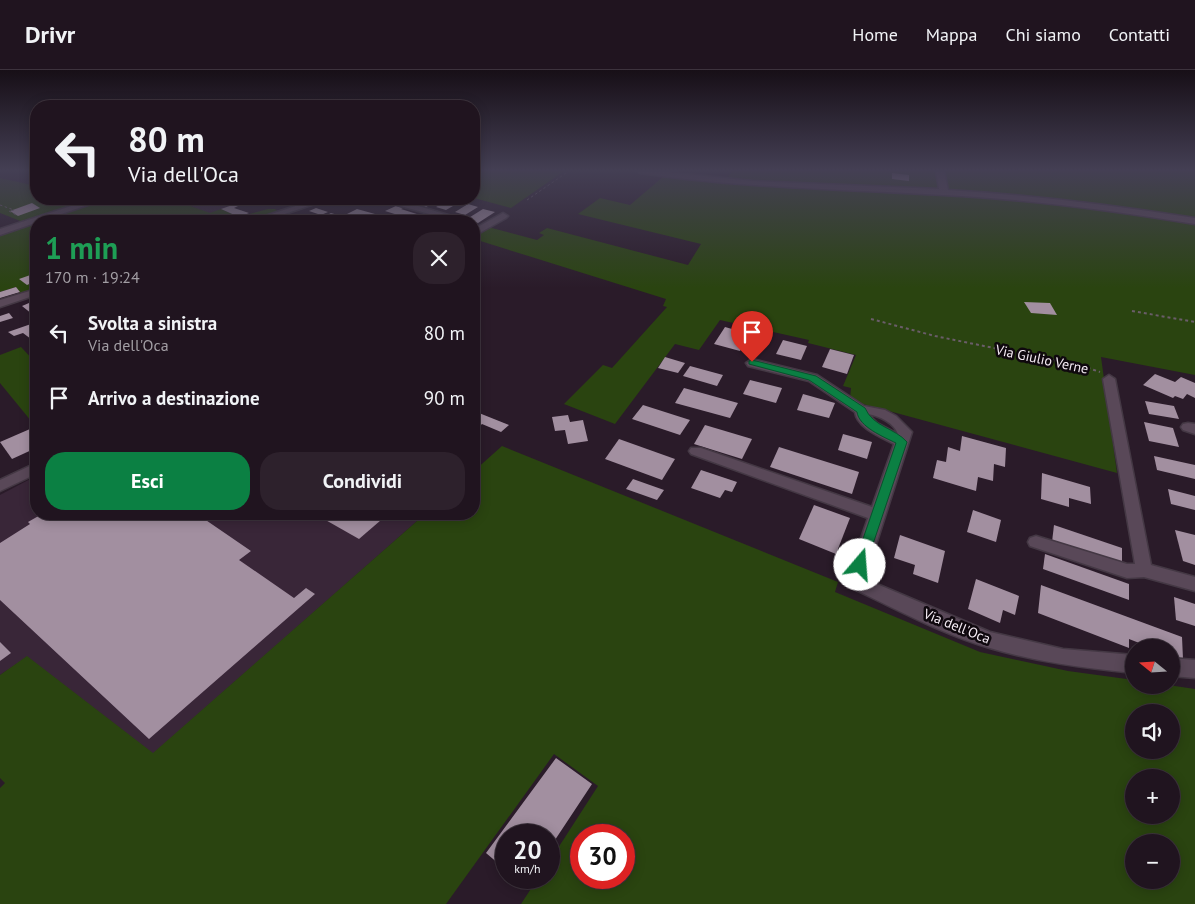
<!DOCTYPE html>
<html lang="it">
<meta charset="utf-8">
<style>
body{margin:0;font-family:"PT Sans",sans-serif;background:#2d212c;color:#f1f3f6;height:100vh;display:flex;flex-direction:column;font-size:19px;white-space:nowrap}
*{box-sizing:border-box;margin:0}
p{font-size:16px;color:#a29ea4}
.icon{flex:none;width:28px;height:28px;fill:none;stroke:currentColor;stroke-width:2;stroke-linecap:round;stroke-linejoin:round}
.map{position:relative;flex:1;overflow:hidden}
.sheet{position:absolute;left:30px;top:145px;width:450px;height:305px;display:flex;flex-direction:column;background:#20141f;border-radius:20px;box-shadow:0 2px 12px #0003,0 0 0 1px #3d333d}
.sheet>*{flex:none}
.banner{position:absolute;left:30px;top:30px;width:450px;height:105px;border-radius:20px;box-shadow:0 2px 12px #0003,0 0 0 1px #3d333d;background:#20141f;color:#f1f3f6;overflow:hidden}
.needle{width:32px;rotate:288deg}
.fabs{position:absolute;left:1125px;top:569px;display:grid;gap:10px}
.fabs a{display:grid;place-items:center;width:55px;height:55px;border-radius:50%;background:#20141f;box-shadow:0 2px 12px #0003,0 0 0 1px #3d333d;font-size:25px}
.speed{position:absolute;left:495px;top:754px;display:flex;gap:10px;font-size:25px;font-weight:700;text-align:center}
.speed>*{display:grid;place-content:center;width:65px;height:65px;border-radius:50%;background:#20141f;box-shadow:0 2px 12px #0003,0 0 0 1px #3d333d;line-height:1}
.speed small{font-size:12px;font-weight:400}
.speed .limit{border:8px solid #d22;background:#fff;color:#111}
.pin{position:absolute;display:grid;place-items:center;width:42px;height:42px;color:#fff;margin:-51px -21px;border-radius:50% 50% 50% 0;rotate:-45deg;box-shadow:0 0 5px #0007}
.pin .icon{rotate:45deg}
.me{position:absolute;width:55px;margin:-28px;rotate:18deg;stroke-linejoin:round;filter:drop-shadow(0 0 4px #0008)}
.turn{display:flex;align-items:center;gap:18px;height:105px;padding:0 15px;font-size:22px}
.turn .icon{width:65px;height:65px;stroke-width:2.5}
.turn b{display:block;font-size:35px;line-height:42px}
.round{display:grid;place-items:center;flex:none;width:52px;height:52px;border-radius:20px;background:#2d212c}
.summary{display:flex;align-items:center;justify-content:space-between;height:85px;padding:0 15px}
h1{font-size:30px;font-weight:700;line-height:38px;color:#1e9e55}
.action{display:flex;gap:10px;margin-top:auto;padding:10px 15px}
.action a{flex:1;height:58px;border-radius:20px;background:#0b8043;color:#fff;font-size:20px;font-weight:700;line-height:58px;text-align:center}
.action a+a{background:#2d212c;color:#f1f3f6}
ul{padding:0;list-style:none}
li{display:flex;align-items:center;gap:15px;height:65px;padding:0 15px}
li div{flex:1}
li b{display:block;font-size:19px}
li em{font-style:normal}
header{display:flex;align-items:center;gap:30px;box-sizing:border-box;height:70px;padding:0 25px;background:#20141f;border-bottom:1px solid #3d333d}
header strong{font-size:24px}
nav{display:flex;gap:28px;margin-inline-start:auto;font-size:18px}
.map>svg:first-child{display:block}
.built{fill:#392638}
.green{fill:#2a4410;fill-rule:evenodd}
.building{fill:#a28fa0}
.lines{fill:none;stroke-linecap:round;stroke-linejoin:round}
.minor-casing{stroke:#443844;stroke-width:3}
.path-far1{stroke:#6a5d69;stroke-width:1;stroke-dasharray:2.5 2.5;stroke-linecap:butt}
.path{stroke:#6a5d69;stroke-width:2;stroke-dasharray:3 3;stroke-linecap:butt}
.minor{fill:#594858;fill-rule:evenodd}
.route{fill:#0b8043;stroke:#07532c}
.labels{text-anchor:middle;stroke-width:5;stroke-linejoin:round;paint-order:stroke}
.street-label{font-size:14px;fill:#f5ebf4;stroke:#0f080e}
</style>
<header>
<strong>Drivr</strong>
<nav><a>Home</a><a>Mappa</a><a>Chi siamo</a><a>Contatti</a></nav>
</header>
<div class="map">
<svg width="1195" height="834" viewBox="0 0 1195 834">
<rect width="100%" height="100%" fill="#2a1b29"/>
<!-- built -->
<g class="built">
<polygon points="171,129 250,129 210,144"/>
<polygon points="36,406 36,444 425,444 153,684 27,587 0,605 0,425"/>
</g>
<!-- green -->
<g class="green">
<polygon points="474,101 564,101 511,138 474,128"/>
<polygon points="732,101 1195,101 1195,305 1101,287 1117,403 852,331 850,329 851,318 843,316 856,285 808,273 809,270 720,250 699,280 675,274 615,354 564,334 603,295 612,298 667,237 663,236 666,229 474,169 474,166 488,157 537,170 544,165 539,163 547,158 688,195 701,174 578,144 600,128 630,135 664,106 737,115 739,113 726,111"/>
<polygon points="0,108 36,116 36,129 93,129 23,152 0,143"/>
<polygon points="110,129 171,129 210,143 221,139 239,147 268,139 275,139 277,141 244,151 42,151"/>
<polygon points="36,154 36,218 20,224 16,217 0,222 0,165"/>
<polygon points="21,277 36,293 36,357 0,313 0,285"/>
<path d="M502,376L838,512L835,522L980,582L1068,601L1134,610V615H1168L1195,619V834H521L538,808H549V792L598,716L554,684L446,834H0V718L5,713L0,708V605L27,586L153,683L425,444H474V401ZM1134,642H1171V680H1134ZM1134,708H1171V745H1134ZM581,765H624V808H581ZM1134,772H1171V810H1134Z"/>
</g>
<!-- building -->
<g class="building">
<polygon points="892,103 909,105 909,111 892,109"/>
<polygon points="260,129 283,129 271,134"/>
<polygon points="344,129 361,129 345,136 335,133"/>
<polygon points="363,129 371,129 378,131 366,136 355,133"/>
<polygon points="423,129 430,129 437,131 426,137 414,134"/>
<polygon points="450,129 460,132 446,140 436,137"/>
<polygon points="244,131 246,132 234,138 249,143 239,147 221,139"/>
<polygon points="32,133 40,138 18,146 10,141"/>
<polygon points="468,134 478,137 465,145 455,142"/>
<polygon points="396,136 403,138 401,139 420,145 411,149 385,141"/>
<polygon points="316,138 328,142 321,145 309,141"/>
<polygon points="357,139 375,144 365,149 347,144"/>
<polygon points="483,139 495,142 478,153 467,149"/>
<polygon points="331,143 354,150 341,151 325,146"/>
<polygon points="422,146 439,151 413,151"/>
<polygon points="36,203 36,211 27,215 19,209"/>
<polygon points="16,217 20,222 0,228 0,222"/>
<polygon points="36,230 36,243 32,244 22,236"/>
<polygon points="1024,232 1050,233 1057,245 1031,243"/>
<polygon points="9,243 13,248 0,252 0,246"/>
<polygon points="31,254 36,258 36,268 31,269 23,263 14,266 8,262"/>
<polygon points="725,257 764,268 758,278 744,274 740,281 714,274"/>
<polygon points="783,270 807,276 801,290 776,284"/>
<polygon points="830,279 854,285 847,304 822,297"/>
<polygon points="665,287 685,293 678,303 658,298"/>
<polygon points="690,296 723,305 717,316 683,306"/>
<polygon points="1155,304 1175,312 1181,307 1195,313 1195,328 1187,324 1183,329 1175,326 1173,328 1143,315"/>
<polygon points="750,310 782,318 776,333 743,324"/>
<polygon points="684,318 738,333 730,348 675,333"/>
<polygon points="803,324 835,333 829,348 797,340"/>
<polygon points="1145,331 1174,336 1179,349 1149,344"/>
<polygon points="643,335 690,350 680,365 632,349"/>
<polygon points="474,341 509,355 501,362 482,354 474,361"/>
<polygon points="568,345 570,352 583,350 588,371 568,374 565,360 555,361 552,347"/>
<polygon points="1144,352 1173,358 1179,377 1149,371"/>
<polygon points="705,355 752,369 742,389 694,374"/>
<polygon points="30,359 36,368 36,378 12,389 0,372"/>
<polygon points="843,364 872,372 867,389 838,380"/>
<polygon points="962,366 1006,378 1005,397 994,394 993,411 978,407 976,421 933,408 937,390 946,392 948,377 960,381"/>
<polygon points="619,369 675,389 662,410 605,389"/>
<polygon points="779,377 859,402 852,424 770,397"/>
<polygon points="1154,386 1195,395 1195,409 1157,400"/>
<polygon points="701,400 737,412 732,422 725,420 720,428 691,418"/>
<polygon points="1042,403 1090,417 1091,434 1069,428 1069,437 1041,429"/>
<polygon points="633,409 664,420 657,430 626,419"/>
<polygon points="1168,419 1195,426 1195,440 1171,434"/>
<polygon points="814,435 850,448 836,484 799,469"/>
<polygon points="973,440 1001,450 996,472 967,462"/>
<polygon points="42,444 197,444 251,481 239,490 294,528 306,518 315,524 149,669 0,530 0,473 30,454 28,452"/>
<polygon points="315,444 388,444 359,469"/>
<polygon points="1054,455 1122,478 1122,495 1052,472"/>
<polygon points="1175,460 1195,465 1195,495 1183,491"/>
<polygon points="900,465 945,481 938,513 913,504 915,495 894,488"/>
<polygon points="1045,484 1129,514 1129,530 1043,499"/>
<polygon points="976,509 1019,526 1015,545 1003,540 1000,553 968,539"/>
<polygon points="1041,515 1182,567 1183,589 1171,585 1171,578 1152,578 1129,569 1129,578 1038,543"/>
<polygon points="1174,527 1195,534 1195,556 1176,550"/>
<polygon points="0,572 11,583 0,591"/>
<polygon points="556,688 592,714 549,779 549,765 506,765 506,800 486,783"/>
</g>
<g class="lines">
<defs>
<g id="minor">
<path d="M636,101H657L753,111L939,119L936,101H944L948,120C1031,125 1113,135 1195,148V154C1111,140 1027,129 943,125C841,119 741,118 640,103Z"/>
<polygon points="93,129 105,129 0,165 0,159"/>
<polygon points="317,129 329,129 264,151 250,151"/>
<polygon points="382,129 395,129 468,151 454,151 383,131"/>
<polygon points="503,143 508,146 506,148 474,166 474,159"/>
<polygon points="36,219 36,225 0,237 0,230"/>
<path d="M752,289L817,305L864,336L885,340L896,346L912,362L865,509L990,562L1063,579L1134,585V603C1085,598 1037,592 990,578C943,565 893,537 849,517L846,512L868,448L691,384L689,381L691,378H701L872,437L894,374C881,367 857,358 855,342L809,311L748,296L746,293ZM868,344C880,346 894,353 898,364L877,353Z"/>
<polygon points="1109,305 1115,309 1151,495 1195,507 1195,521 1144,507 1127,508 1030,476 1028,472 1030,468 1036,466 1127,494 1135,494 1103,309"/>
<polygon points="1188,353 1195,354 1195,364 1183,360 1181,357 1183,354"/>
<polygon points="36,393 36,404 0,421 0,410"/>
<polygon points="1171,588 1195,590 1195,608 1171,606"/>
</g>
</defs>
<!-- minor casing -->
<use href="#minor" class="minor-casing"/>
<!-- path-far1 -->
<g class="path-far1">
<polyline points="527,130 569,101"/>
<polyline points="0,135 14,140 9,141 16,145"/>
</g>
<!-- path -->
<g class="path">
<polyline points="1132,241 1195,252"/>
<polyline points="871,249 935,266 1082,296 1100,302"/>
</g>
<!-- minor -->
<use href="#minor" class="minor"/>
</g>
<!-- sky -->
<linearGradient id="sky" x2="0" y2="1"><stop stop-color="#170f17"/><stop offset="0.46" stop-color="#443f54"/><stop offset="1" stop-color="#443f54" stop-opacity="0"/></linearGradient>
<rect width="1195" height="218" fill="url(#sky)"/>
<!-- route -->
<path class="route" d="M752,290L816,306L865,338C873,357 895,358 907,372L865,498H856L854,495L896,373C884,367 859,357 857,342L809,310L749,294V291Z"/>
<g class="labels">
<!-- street labels -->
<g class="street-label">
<text transform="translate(1042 289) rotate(12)" y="5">Via Giulio Verne</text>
<text transform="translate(957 556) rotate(22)" y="5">Via dell'Oca</text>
</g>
</g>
</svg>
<div class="fabs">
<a><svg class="needle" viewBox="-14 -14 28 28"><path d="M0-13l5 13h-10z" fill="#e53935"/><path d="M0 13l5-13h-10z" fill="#a29ea4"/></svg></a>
<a><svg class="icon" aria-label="sound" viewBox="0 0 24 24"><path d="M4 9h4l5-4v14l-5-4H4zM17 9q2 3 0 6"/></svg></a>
<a>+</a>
<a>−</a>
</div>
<div class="speed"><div>20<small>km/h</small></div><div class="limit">30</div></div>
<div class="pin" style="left:752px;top:292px;background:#d93025"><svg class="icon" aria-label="arrive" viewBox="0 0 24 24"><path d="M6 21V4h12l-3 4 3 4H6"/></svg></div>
<svg class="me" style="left:860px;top:495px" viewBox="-20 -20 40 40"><circle r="19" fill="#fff"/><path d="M0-13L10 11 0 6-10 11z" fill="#0b8043"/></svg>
<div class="banner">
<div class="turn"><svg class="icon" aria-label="left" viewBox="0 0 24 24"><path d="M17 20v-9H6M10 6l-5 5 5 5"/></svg><div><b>80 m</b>Via dell'Oca</div></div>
</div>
<section class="sheet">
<div class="summary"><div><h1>1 min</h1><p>170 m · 19:24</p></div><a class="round"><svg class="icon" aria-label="close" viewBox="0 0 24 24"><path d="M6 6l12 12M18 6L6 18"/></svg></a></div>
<ul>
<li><svg class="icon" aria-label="left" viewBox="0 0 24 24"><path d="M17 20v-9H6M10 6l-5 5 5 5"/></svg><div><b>Svolta a sinistra</b><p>Via dell'Oca</p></div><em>80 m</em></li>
<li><svg class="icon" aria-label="arrive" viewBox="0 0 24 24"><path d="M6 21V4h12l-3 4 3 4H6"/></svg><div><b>Arrivo a destinazione</b></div><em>90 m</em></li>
</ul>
<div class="action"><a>Esci</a><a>Condividi</a></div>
</section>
</div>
